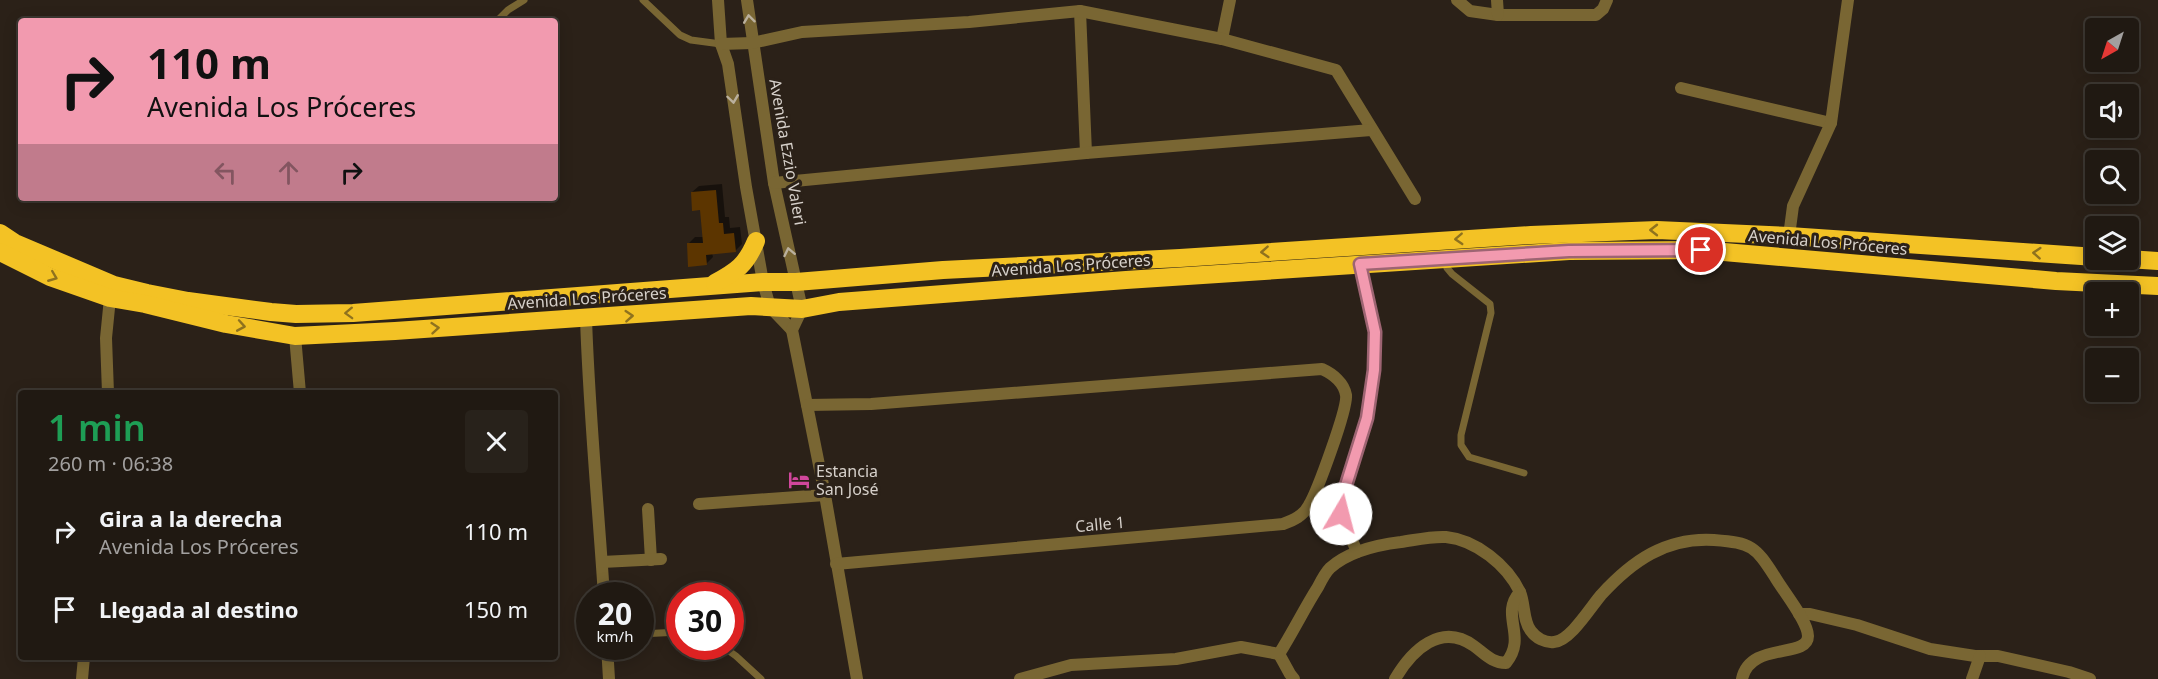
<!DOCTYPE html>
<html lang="es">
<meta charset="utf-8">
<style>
body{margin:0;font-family:"Noto Sans",sans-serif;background:#28221b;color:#f1f3f6;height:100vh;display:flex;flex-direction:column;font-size:22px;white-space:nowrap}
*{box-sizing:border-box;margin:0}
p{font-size:20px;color:#a2a09f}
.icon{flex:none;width:33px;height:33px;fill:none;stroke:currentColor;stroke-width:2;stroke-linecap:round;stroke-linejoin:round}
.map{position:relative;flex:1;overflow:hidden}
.drawer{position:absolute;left:18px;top:390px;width:540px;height:270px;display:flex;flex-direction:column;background:#201912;border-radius:6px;box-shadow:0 3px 15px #0003,0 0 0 2px #3d3832}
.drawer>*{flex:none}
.top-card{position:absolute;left:18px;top:18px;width:540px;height:183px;border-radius:6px;box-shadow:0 3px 15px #0003,0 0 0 2px #3d3832;background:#f29aaf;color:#111;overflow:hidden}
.needle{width:39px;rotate:219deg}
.controls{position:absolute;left:2085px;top:18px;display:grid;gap:12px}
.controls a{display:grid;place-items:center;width:54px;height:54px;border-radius:6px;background:#201912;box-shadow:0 3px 15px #0003,0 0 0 2px #3d3832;font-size:30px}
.speed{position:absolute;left:576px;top:582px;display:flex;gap:12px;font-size:30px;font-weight:700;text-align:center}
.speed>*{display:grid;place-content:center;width:78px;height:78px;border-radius:50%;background:#201912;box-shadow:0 3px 15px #0003,0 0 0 2px #3d3832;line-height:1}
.speed small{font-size:15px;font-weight:400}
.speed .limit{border:9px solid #d22;background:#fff;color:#111}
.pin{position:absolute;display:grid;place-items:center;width:51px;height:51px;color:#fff;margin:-26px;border:3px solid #fff;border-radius:50%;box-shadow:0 2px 6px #0007}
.me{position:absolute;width:66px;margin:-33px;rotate:8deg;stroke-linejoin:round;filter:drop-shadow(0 0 4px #0008)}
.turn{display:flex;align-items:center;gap:21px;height:126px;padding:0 30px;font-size:27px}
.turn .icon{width:78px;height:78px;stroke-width:2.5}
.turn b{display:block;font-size:42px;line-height:51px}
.lanes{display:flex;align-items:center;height:57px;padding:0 30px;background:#0003;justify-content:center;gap:30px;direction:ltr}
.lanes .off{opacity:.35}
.round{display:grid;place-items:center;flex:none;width:63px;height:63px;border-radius:6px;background:#28221b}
.summary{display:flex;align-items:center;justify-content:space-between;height:102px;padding:0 30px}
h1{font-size:36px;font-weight:600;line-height:45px;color:#1e9e55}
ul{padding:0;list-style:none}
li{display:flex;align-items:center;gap:18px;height:78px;padding:0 30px}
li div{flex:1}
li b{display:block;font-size:22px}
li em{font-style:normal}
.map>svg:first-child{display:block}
.shadow{fill:#0007}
.building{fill:#5c3500}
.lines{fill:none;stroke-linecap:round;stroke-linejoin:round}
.lane{stroke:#796633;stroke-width:7}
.street{stroke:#796633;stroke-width:12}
.highway{stroke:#f3c225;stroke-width:18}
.oneway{stroke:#bab09d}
.oneway2{stroke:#8f721e}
.route-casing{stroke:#9d6472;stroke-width:15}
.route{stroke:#f29aaf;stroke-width:10}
.labels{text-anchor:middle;stroke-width:6;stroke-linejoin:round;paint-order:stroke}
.street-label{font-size:16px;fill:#d6d0ca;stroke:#2b2118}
.poi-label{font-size:16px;fill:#d6d0ca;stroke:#2b2118;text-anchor:start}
</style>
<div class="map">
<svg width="2158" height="679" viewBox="0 0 2158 679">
<rect width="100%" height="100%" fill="#2b2118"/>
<!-- shadow -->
<polygon class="shadow" points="722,184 725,217 729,217 730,228 740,227 742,244 735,251 712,253 713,257 706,264 688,244 695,237 704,237 701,209 692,192 699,186"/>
<!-- building -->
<polygon class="building" points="716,190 719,223 723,223 724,234 734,233 736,252 706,255 707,265 688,267 687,243 703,243 700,210 692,211 691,192"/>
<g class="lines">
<!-- lane -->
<g class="lane">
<polyline points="643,0 680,35 691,40 721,44"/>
<polyline points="497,21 508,10 524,0"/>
<polyline points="1445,261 1447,268 1452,274 1490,304 1491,313 1461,435 1461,445 1469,457 1524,473"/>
<polyline points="640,634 680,632"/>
<polyline points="722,646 736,656 761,679"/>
</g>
<!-- street -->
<g class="street">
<polyline points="718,0 721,44 728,64 746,187 763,282 770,307 792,330"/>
<polyline points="747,0 774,183 802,309 792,330 825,495 857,679"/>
<polyline points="1457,0 1470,11 1498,15 1596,15 1603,9 1607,0"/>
<polyline points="1497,0 1498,15"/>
<polyline points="1080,11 1086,153"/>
<polyline points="1222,39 1230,0"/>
<polyline points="721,44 752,43 802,32 969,22 1080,11 1222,39 1336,70 1415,199"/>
<polyline points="1681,88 1831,123"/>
<polyline points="774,183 1086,153 1371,130"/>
<polyline points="1789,236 1793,206 1831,123 1848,0"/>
<path d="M586,318C589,411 598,503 604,596"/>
<polyline points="295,336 300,393"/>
<polyline points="108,393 106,338 110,298"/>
<path d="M807,405L871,404L1322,369C1333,374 1344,383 1346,395C1348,408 1317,492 1309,505C1303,516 1294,520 1283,524L836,564"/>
<polyline points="699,504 825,495"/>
<polyline points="648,509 651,560"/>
<polyline points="1357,552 1341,514 1342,498 1367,418 1374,370 1375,332 1360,264"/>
<polyline points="602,562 661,559"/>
<polyline points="1799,614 1810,614 1857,625 1930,649 1975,656 1998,656 2069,672 2090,679"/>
<polyline points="607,646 609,679"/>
<polyline points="1279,654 1290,674 1294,679"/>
<polyline points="82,679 84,657"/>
<path d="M1020,679L1071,665L1176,659L1241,647L1279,654C1293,632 1304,609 1318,587C1321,581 1325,573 1330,568C1349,551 1376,545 1401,542C1415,540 1432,536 1446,537C1476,540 1507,565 1520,592C1525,603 1523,622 1531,631C1536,638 1545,643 1554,642C1570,641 1590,608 1601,595C1632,561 1666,537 1714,540C1752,543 1755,546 1775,577C1783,591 1808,621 1808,636C1808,659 1750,641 1742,679"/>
<path d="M1395,679C1412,650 1441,622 1474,646C1485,654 1492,663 1506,663C1528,636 1499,615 1520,592"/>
<polyline points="1972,679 1980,656"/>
</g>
<!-- highway -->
<g class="highway">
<polyline points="0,233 15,243 114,285 147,293 188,301 271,312 296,314 353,313 763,282 796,282 943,270 1180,258 1531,235 1657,230 1789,236 2096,257"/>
<polyline points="0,252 50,277 110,298 145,304 226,324 295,336 395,331 751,306 802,309 839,302 1126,280 1569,251 1701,250 2056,281 2158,286"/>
<polyline points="2128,259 2158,261"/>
<path d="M715,283C737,271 746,265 756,241"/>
</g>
</g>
<!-- one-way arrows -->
<defs><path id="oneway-chevron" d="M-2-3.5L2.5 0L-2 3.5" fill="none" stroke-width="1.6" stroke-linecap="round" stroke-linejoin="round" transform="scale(1.5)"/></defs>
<g class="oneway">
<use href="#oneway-chevron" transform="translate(749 19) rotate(-97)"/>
<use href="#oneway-chevron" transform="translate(733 99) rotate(82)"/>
<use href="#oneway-chevron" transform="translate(789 252) rotate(-102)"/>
</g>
<g class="oneway2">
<use href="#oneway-chevron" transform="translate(1654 230) rotate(180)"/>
<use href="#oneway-chevron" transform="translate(1459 239) rotate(177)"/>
<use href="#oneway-chevron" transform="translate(1265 252) rotate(176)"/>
<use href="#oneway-chevron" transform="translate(2037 253) rotate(-176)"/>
<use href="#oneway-chevron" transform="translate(53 277) rotate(22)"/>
<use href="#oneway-chevron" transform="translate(349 313) rotate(178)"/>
<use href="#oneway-chevron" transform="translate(629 316) rotate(-4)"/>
<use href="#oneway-chevron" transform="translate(241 326) rotate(10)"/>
<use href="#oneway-chevron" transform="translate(435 328) rotate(-5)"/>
</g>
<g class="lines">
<defs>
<polyline id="route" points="1341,514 1342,498 1367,418 1374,370 1375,332 1360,264 1569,251 1701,250"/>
</defs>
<!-- route casing -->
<use href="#route" class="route-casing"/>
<!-- route -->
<use href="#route" class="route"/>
</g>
<!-- icons -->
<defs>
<symbol id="hotel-bare" viewBox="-9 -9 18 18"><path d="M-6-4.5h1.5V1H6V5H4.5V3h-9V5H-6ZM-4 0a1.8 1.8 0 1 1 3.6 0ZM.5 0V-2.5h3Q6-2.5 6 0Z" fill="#d1479c" stroke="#2b2118" stroke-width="2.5" paint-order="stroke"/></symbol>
</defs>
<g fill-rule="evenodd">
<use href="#hotel-bare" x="784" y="465" width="30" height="30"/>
</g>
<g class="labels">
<!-- street labels -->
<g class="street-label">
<text transform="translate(788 152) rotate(80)" y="6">Avenida Ezzio Valeri</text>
<text transform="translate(1828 242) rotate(5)" y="6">Avenida Los Próceres</text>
<text transform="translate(1071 265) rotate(-4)" y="6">Avenida Los Próceres</text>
<text transform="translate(587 298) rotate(-4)" y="6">Avenida Los Próceres</text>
<text transform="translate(1100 524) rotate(-5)" y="6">Calle 1</text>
</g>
<!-- poi labels -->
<g class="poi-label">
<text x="816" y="477">Estancia<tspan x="816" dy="18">San José</tspan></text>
</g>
</g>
</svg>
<div class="controls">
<a><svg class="needle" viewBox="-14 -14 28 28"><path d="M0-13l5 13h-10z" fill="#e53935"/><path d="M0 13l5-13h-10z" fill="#a2a09f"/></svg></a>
<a><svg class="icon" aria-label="sound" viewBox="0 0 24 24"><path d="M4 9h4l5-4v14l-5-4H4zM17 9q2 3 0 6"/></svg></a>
<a><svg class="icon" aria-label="search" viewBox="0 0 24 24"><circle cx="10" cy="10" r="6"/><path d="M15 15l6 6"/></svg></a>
<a><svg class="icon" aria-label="layers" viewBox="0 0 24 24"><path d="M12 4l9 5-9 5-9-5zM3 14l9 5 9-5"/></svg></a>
<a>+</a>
<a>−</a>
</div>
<div class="speed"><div>20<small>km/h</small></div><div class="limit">30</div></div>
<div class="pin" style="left:1701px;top:250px;background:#d93025"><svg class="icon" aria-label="arrive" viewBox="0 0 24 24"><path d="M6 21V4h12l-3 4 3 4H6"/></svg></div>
<svg class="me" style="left:1341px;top:514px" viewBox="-20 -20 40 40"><circle r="19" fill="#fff"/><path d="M0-13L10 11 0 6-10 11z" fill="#f29aaf"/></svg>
<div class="top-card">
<div class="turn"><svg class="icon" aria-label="right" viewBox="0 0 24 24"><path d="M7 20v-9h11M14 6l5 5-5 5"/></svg><div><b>110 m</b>Avenida Los Próceres</div></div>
<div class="lanes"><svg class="icon off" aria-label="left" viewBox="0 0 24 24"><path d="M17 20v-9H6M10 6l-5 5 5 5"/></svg><svg class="icon off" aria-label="ahead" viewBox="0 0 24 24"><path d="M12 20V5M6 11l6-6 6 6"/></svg><svg class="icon" aria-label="right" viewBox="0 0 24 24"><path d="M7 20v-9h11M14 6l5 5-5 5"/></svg></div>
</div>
<section class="drawer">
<div class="summary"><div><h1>1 min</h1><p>260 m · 06:38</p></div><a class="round"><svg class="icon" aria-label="close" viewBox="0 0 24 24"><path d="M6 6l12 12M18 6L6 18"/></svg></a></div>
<ul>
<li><svg class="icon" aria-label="right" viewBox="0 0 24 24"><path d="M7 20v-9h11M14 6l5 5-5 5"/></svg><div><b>Gira a la derecha</b><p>Avenida Los Próceres</p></div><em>110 m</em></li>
<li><svg class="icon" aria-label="arrive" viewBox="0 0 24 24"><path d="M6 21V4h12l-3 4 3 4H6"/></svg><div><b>Llegada al destino</b></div><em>150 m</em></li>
</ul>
</section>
</div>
